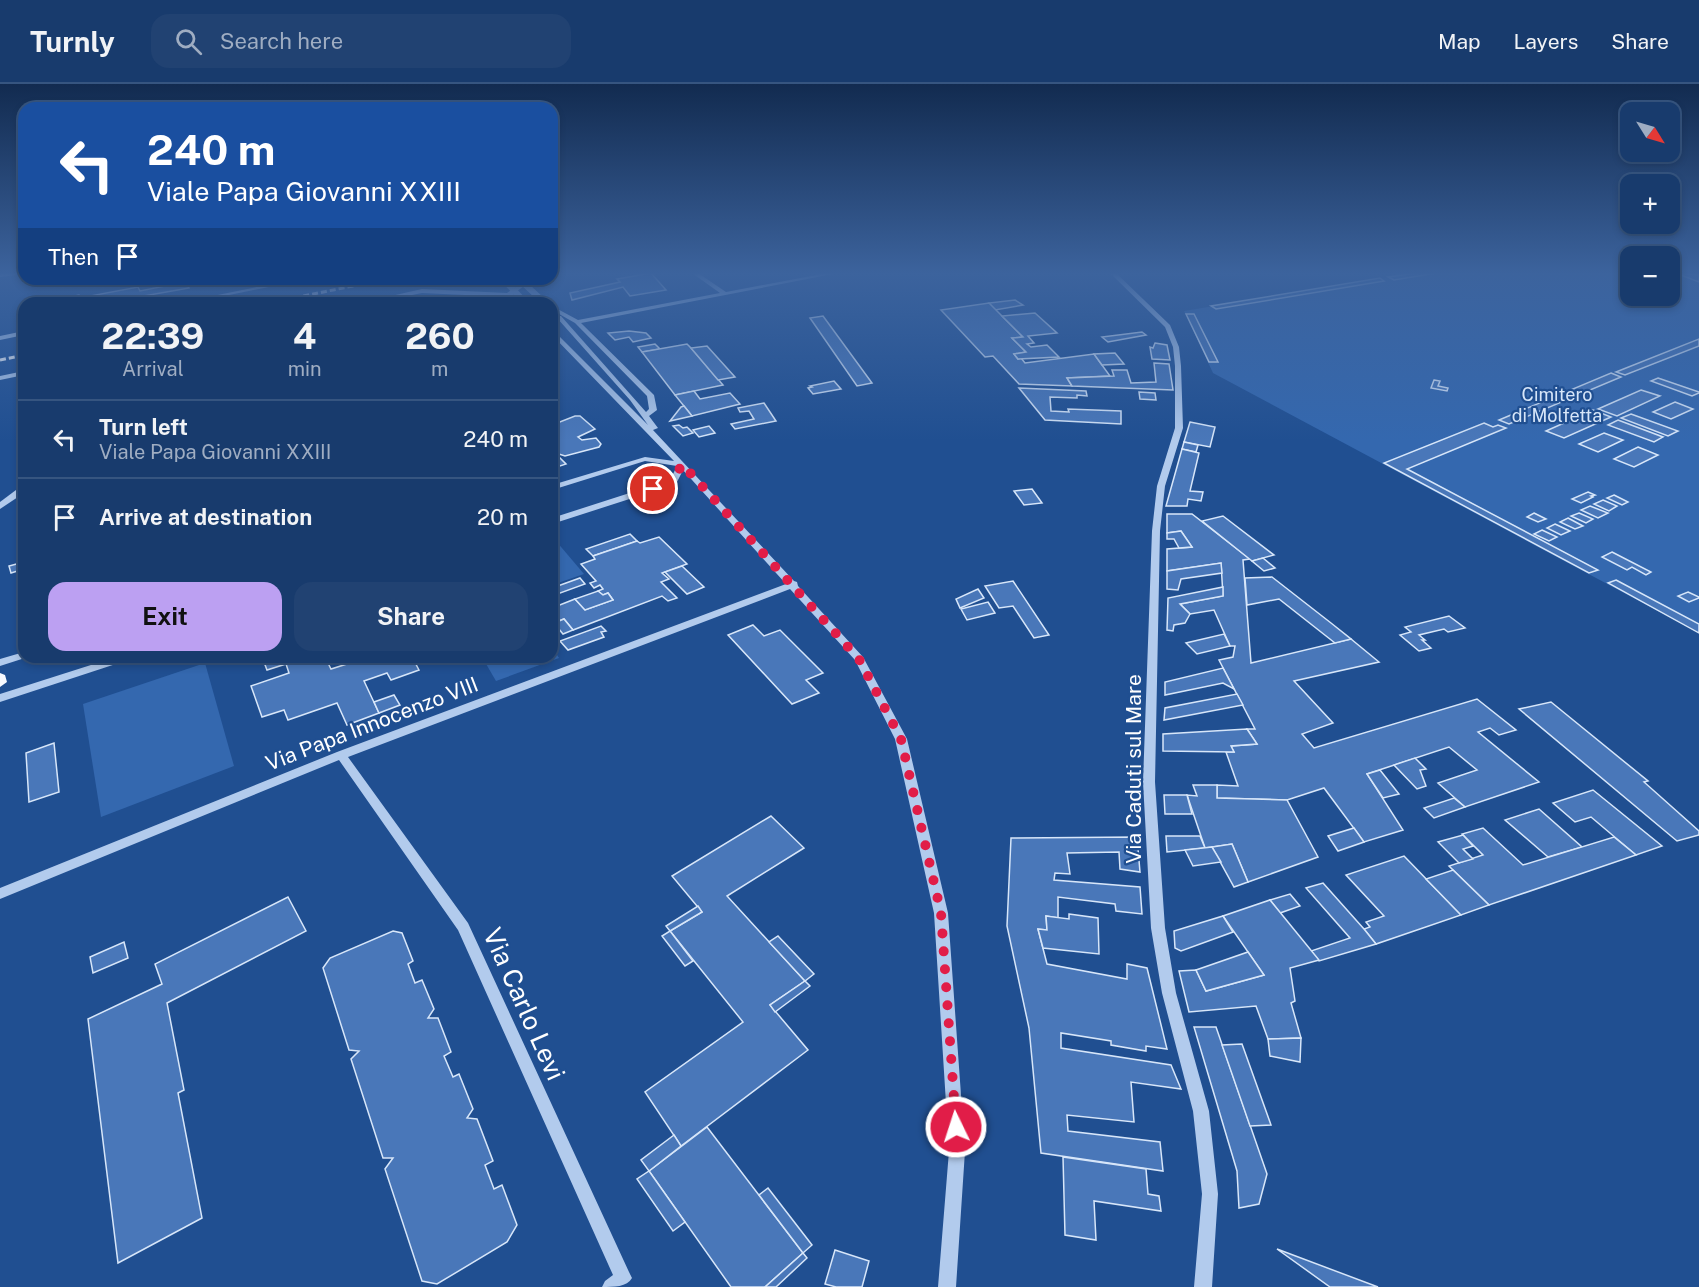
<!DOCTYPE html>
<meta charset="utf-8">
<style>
body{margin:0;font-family:"Public Sans",sans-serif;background:#214272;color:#f1f3f6;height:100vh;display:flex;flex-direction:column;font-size:22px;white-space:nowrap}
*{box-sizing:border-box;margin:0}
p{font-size:20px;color:#9fadc2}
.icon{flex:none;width:33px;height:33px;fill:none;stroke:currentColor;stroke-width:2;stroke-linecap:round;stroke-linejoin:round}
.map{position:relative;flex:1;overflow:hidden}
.sheet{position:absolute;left:18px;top:213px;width:540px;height:366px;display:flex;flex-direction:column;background:#183b6d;border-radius:18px;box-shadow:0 3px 9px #0003,0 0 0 2px #365580}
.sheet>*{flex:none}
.banner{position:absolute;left:18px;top:18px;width:540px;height:183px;border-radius:18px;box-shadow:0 3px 9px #0003,0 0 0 2px #365580;background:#1a4fa0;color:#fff;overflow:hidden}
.needle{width:39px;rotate:127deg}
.fabs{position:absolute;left:1620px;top:18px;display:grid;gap:12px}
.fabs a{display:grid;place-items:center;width:60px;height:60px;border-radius:12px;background:#183b6d;box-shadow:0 3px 9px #0003,0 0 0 2px #365580;font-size:30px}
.pin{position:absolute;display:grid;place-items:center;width:51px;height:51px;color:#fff;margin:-26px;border:3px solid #fff;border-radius:50%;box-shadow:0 2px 6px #0007}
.me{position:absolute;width:66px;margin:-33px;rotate:356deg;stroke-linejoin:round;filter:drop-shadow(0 0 4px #0008)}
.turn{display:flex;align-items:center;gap:21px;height:126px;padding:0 30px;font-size:27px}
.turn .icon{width:78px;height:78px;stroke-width:2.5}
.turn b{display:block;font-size:42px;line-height:51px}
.then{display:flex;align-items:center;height:57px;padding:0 30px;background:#0003;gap:12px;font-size:22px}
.eta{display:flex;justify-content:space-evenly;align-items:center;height:102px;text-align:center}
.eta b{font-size:36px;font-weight:700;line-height:42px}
.button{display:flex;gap:12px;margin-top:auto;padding:12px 30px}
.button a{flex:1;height:69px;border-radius:18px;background:#bca0f2;color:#111;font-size:24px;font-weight:700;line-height:69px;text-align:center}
.button a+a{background:#214272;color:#f1f3f6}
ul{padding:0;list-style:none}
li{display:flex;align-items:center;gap:18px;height:78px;padding:0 30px;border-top:2px solid #365580}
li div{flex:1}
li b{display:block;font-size:22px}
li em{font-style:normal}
header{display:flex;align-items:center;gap:36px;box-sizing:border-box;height:84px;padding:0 30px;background:#183b6d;border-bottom:2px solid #365580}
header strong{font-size:28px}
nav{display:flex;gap:33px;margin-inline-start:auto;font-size:21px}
.search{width:420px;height:54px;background:#214272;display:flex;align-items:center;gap:15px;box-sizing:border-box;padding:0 21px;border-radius:18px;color:#9fadc2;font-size:22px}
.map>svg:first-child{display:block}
.green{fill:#3468af}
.building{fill:#4977b9;stroke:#d7e6f9;stroke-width:1.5}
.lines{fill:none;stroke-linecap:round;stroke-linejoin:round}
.minor{fill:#b2cbed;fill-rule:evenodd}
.major{fill:#f8faff;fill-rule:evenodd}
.rail{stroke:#fff;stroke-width:3;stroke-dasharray:6 3;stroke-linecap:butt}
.minor-bridge{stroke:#b2cbed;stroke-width:6}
.route{stroke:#e11d48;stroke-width:10;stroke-dasharray:0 18}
.labels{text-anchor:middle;stroke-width:4.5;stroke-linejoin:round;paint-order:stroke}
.far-park-label{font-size:18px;fill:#d7e6f9;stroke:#204f91}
.street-label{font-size:21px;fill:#fff;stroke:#204f91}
.near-street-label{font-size:26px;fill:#fff;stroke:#204f91}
</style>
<header>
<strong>Turnly</strong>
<div class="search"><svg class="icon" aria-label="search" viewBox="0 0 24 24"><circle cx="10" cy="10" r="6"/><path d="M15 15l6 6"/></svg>Search here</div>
<nav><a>Map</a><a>Layers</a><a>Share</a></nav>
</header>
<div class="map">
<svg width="1699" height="1203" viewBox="0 0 1699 1203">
<rect width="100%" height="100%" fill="#204f91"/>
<!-- green -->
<g class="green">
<polygon points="1416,189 1630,189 1630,212 1670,212 1670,189 1699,189 1699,549 1213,289 1184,227"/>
<polygon points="556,457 584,490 552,501 552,459"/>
<polygon points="552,563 559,574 496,597 482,573 552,573"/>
<polygon points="205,579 234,682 101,733 83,620"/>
</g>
<!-- building -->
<g class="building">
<polygon points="651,189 666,206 630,212 623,203 572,216 570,209 620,198 617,195"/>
<polygon points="1416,189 1436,189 1394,196 1388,193"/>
<polygon points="1676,189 1699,191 1699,198"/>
<polygon points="1380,194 1384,197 1216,225 1211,222"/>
<polygon points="185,198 189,204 104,219 38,219 79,211 80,214 138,203 140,207"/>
<polygon points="1015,216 1023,221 995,226 989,219"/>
<polygon points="989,219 1023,253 1012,254 1026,268 1014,270 1018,275 1021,274 1025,279 1094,270 1110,292 1067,294 1072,302 1019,300 993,272 985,273 941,226"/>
<polygon points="1035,229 1057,249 1028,252 1034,259 1027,260 1031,263 1047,261 1059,273 1018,275 1014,270 1026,268 1012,254 1023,253 1002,232"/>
<polygon points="1186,230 1194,230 1218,278 1209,278"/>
<polygon points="823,232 872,299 857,302 810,234"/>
<polygon points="629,247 646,249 651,254 633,258 629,253 615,256 608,249"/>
<polygon points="1142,248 1146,251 1108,258 1102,253"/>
<polygon points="1699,255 1699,262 1625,291 1616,288"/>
<polygon points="1155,259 1167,261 1170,276 1152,275 1150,263 1153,264"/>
<polygon points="655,260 660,265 642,268 638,263"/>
<polygon points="687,260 691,264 723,301 675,311 642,268"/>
<polygon points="707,262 735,293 718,296 691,264"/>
<polygon points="1115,269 1124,280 1102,281 1094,270"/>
<polygon points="1154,279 1169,280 1173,306 1072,302 1067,294 1114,292 1112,286 1127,286 1131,299 1156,298"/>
<polygon points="1611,289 1621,293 1509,340 1499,336"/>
<polygon points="1658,294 1699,308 1699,309 1692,312 1651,297"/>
<polygon points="1434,296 1440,297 1438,302 1448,304 1447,307 1431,304"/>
<polygon points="834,297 841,305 813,310 808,304 812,303 810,302"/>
<polygon points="1019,304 1086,307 1087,312 1077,311 1077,314 1050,313 1051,327 1069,328 1068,325 1121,327 1121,340 1045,336"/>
<polygon points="1641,306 1660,312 1617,332 1598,325"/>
<polygon points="694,307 700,315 730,309 740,320 692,332 675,311"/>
<polygon points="1139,308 1155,309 1156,316 1140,315"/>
<polygon points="1675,318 1693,325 1671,335 1653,328"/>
<polygon points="764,319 776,337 735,345 731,340 754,335 749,327 740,328 738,324"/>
<polygon points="684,322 692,332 670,337 681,323"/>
<polygon points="1593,326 1611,333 1564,354 1546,347"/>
<polygon points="1631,330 1678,347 1668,352 1621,334"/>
<polygon points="575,332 580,332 595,345 578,353 582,356 596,354 601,360 599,363 565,372 559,370 552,372 552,341"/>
<polygon points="1618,336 1663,353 1654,358 1608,341"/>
<polygon points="1190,338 1215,343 1210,363 1184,358"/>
<polygon points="1484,339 1493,343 1498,341 1506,344 1407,385 1598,486 1589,489 1384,379"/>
<polygon points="679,341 683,344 687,343 693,349 683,352 673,342"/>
<polygon points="709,342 715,349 699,353 693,346"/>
<polygon points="1604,349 1623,356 1598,368 1579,360"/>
<polygon points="1184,358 1198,361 1196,368 1182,365"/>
<polygon points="1638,363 1658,371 1634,383 1614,375"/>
<polygon points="1182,365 1199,369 1190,407 1203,408 1201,417 1188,415 1187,422 1166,422"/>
<polygon points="557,371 566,380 560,382 552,375 552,372"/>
<polygon points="1032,405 1042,419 1024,421 1014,407"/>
<polygon points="1588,408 1595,411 1591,412 1593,413 1581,419 1572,415"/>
<polygon points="1614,411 1628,418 1622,421 1607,414"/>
<polygon points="1603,416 1617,422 1609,427 1594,420"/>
<polygon points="1590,422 1608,429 1598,434 1581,426"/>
<polygon points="1534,429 1546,435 1538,438 1527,433"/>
<polygon points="1579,429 1593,435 1586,439 1571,432"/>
<polygon points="1167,430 1192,430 1250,475 1243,476 1251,579 1351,555 1379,578 1294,597 1333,639 1302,650 1314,664 1477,615 1516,646 1499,651 1490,644 1478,648 1539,698 1465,723 1438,699 1477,686 1449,663 1367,690 1403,746 1364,758 1324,704 1287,716 1217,714 1217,701 1238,702 1226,668 1234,668 1231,662 1257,660 1247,645 1255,645 1219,576 1233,573 1235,562 1230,562 1214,526 1190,530 1180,520 1223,512 1221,479 1167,487 1167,465 1192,463 1181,447 1167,449"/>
<polygon points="1223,432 1274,471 1252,477 1202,437"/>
<polygon points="1568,434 1583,442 1575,445 1560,438"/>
<polygon points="1555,440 1570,447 1561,451 1547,444"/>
<polygon points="1542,446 1557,453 1549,457 1534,450"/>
<polygon points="1181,447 1192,463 1179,464 1174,455 1167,455 1167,449"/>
<polygon points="630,450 637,457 593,472 586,465"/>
<polygon points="659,453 687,480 662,489 669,495 661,498 677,514 668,517 662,512 573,546 564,535 554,539 552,536 552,524 575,515 585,526 613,516 608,509 603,511 598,507 603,505 600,501 594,504 590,499 596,497 581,480 595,475 593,472 637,457 640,459"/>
<polygon points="1612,468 1651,488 1646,491 1632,483 1627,486 1602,473"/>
<polygon points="1263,474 1275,484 1264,487 1252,477"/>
<polygon points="24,478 24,485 11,489 9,482"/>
<polygon points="1221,479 1222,489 1181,495 1178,506 1167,505 1167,487"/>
<polygon points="682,482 704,503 687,510 665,488"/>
<polygon points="1272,493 1331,539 1351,555 1335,559 1279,515 1247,521 1245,494"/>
<polygon points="580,494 585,500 552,512 552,504"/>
<polygon points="1616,496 1699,540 1699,549 1608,499"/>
<polygon points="1013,497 1049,551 1034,554 1013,522 999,524 985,502"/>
<polygon points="1223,503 1223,512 1180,520 1190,530 1185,539 1174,541 1173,547 1167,546 1168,514"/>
<polygon points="978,505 984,514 960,524 956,515"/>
<polygon points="598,507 603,511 608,509 613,516 585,526 575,515"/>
<polygon points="1688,508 1699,513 1699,514 1689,518 1678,512"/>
<polygon points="988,518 995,529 967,536 961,525"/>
<polygon points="1449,532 1465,544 1448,548 1444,545 1419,551 1425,556 1422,556 1431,564 1419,567 1400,551 1411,548 1405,543"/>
<polygon points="564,535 573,546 563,550 554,539"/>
<polygon points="753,541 764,552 780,546 823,589 806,596 819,609 792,620 728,551"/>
<polygon points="601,542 606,547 601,548 604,553 568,566 560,557"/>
<polygon points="1224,550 1230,562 1197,570 1186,559"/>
<polygon points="262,573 325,573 331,585 350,579 347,573 412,573 419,586 391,596 387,589 364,597 379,629 347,641 337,619 288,636 284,626 262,633 251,602 289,589 286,580 267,586"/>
<polygon points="1223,584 1234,605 1223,599 1165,611 1165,598"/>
<polygon points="1237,610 1243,621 1164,636 1165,624"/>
<polygon points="394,611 400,621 379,629 374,618"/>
<polygon points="1551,618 1648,697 1644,698 1699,747 1699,751 1677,757 1519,625"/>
<polygon points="1247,645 1257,660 1231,662 1234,668 1163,667 1163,650"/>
<polygon points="54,659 59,708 29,718 26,669"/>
<polygon points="1415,674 1426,685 1420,686 1426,702 1417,705 1394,681"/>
<polygon points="1380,686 1399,710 1383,714 1367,690"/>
<polygon points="1193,701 1217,701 1217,714 1287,716 1318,773 1248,798 1232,760 1205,764 1187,711 1197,712"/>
<polygon points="1593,706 1662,762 1636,771 1591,733 1575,738 1553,719"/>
<polygon points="1164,711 1187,711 1192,730 1165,730"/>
<polygon points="1454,714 1465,723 1434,734 1424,724"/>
<polygon points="1539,725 1582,763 1548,773 1505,736"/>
<polygon points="771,732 804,764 727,812 805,897 770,921 808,966 681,1062 645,1008 743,938 670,847 702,828 672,792"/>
<polygon points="1354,744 1364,758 1338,767 1328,752"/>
<polygon points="1483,744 1523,781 1614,753 1636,771 1489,821 1449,782 1483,771 1462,750"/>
<polygon points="1463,751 1473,762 1463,765 1473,775 1459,779 1438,758"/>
<polygon points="1166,752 1200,752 1205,764 1167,768"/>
<polygon points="1137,753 1140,788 1120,785 1119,768 1067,769 1070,790 1055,789 1054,796 1140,803 1142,830 1116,827 1115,820 1058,813 1058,834 1046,832 1047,846 1038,845 1047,880 1127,895 1127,880 1147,884 1167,965 1146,962 1146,967 1111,961 1111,957 1061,949 1061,964 1171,981 1181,1005 1131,998 1134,1038 1067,1031 1068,1047 1160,1058 1163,1087 1041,1069 1029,944 1007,842 1011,754"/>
<polygon points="1232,760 1248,798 1234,803 1212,763"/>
<polygon points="1212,763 1221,778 1193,782 1185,766"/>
<polygon points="1404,772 1461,831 1376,860 1364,845 1370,843 1366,838 1384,832 1346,791"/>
<polygon points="1453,786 1489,821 1461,831 1426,795"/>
<polygon points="1323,799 1364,845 1376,860 1319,877 1311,867 1350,854 1306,804"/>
<polygon points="1290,810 1300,822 1280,829 1270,816"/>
<polygon points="288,813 306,847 167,919 184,1006 178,1009 202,1134 118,1179 88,935 162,900 155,880"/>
<polygon points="1270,816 1319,876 1290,884 1295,917 1291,919 1301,954 1268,955 1256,922 1189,928 1179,887 1196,886 1206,907 1264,891 1223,832"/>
<polygon points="698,822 702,828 670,847 666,842"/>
<polygon points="1069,830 1098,834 1099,870 1043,864 1038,845 1047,846 1046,832 1069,835"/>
<polygon points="1223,832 1233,848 1181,867 1175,864 1174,847"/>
<polygon points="393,847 402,849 413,877 408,880 415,899 422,896 434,925 428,934 438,934 451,968 444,972 453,993 459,990 473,1025 467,1034 477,1035 493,1077 485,1081 494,1105 502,1101 517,1141 507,1158 437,1200 422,1197 385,1085 393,1074 383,1074 351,975 359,967 349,966 323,884 330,874"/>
<polygon points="670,847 693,877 685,882 662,852"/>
<polygon points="778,852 814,890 805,897 769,858"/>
<polygon points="124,858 128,874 93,889 90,873"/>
<polygon points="1248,868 1264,891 1206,907 1196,886"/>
<polygon points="805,897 810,902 775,928 770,921"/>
<polygon points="1194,943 1216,943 1267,1090 1259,1120 1239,1124 1237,1087"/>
<polygon points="1301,954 1300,978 1270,972 1268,955"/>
<polygon points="1242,960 1271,1041 1250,1042 1222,961"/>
<polygon points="707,1043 803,1169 765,1203 731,1203 649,1087"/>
<polygon points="674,1051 681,1062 649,1087 641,1076"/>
<polygon points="1063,1073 1146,1085 1148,1110 1159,1112 1161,1127 1094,1117 1096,1156 1065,1151"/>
<polygon points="649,1087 685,1138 673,1147 637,1095"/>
<polygon points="768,1104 812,1161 803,1169 759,1111"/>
<polygon points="1277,1165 1378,1203 1330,1203"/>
<polygon points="835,1166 869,1177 862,1203 836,1203 825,1200"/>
<polygon points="803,1169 807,1174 776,1203 765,1203"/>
</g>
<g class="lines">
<!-- minor -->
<g class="minor">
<polygon points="0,189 24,189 24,190 0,193"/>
<path d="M692,189H698L726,208L827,189H838L581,239L654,311L657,326L649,332L658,344L653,346L794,497L797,498L798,502L863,573L907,655L948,829L965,1067L956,1203H938L949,1067L934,829L895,655L855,576L790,505L348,673L468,839L629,1188L632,1194C627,1203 614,1203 602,1203L605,1197L613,1191L458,846L339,676L0,815V804L337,668L786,500L683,386L676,400L552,440V434L670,396L677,382L645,377L552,406V401L645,373L674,377L552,251V245L648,341L630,316L557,234V232H561L646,328L649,325L647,312L575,239L552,226V222L578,236L720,209Z"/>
<polygon points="1110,189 1116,189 1170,241 1179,263 1181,282 1183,344 1165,402 1160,447 1155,698 1165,844 1176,909 1209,1027 1218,1110 1212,1203 1194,1203 1202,1110 1193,1027 1162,909 1151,844 1143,698 1152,447 1157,402 1175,344 1175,282 1173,263 1165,243"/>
<polygon points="296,195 308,195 190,219 178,219"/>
<polygon points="527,195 534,195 513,210 539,219 530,219 508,213 422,209 372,219 360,219 422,205 507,209"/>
<polygon points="24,247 24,251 0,256 0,252"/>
<polygon points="24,287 24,291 0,296 0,292"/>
<polygon points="24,404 24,409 0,425 0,418 16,406"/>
<polygon points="24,568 24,573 28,573 0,582 0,575"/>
<polygon points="116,573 132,573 131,575 0,618 0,610"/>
</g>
<!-- major -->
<polygon class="major" points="0,589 5,591 7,598 0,603"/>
<!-- rail -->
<g class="rail">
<polyline points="268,219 388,195"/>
<polyline points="0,276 24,271"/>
</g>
<!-- minor-bridge -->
<g class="minor-bridge">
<polyline points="503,195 526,219"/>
<polyline points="519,195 545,219"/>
</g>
</g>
<!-- sky -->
<linearGradient id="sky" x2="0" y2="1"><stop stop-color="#122b50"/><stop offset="0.53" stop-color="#3c639d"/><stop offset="1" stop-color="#3c639d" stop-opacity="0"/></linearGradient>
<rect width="1699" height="357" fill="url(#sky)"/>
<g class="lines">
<!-- route -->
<polyline class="route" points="653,405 673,398 682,380 859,575 901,655 941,829 956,1043"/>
</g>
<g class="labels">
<!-- far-park labels -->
<g class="far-park-label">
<text x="1557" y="317">Cimitero<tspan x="1557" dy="21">di Molfetta</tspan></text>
</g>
<!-- street labels -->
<g class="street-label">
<text transform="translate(372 640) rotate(-21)" y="7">Via Papa Innocenzo VIII</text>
<text transform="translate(1134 685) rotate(-90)" y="7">Via Caduti sul Mare</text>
</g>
<!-- near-street labels -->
<g class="near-street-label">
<text transform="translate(524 920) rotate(66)" y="9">Via Carlo Levi</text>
</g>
</g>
</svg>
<div class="fabs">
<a><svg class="needle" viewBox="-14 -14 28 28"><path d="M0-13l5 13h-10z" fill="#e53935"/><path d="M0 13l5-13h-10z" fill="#9fadc2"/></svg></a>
<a>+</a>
<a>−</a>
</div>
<div class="pin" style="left:653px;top:405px;background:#d93025"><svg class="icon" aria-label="arrive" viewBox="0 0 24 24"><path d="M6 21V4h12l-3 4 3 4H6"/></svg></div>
<svg class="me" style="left:956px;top:1043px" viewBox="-20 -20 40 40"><circle r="17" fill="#e11d48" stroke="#fff" stroke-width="3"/><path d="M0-11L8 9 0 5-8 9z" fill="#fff"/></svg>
<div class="banner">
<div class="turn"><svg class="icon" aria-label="left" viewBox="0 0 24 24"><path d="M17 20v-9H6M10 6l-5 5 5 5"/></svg><div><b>240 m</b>Viale Papa Giovanni XXIII</div></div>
<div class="then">Then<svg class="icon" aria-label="arrive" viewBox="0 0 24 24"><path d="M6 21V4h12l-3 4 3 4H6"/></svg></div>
</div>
<section class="sheet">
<div class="eta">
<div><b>22:39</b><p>Arrival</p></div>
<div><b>4</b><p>min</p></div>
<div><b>260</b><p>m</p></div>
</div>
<ul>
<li><svg class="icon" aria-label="left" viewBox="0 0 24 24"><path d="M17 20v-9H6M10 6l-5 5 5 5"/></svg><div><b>Turn left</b><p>Viale Papa Giovanni XXIII</p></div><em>240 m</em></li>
<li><svg class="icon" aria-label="arrive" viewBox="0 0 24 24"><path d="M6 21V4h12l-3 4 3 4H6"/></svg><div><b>Arrive at destination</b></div><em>20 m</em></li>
</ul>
<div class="button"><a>Exit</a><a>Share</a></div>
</section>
</div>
